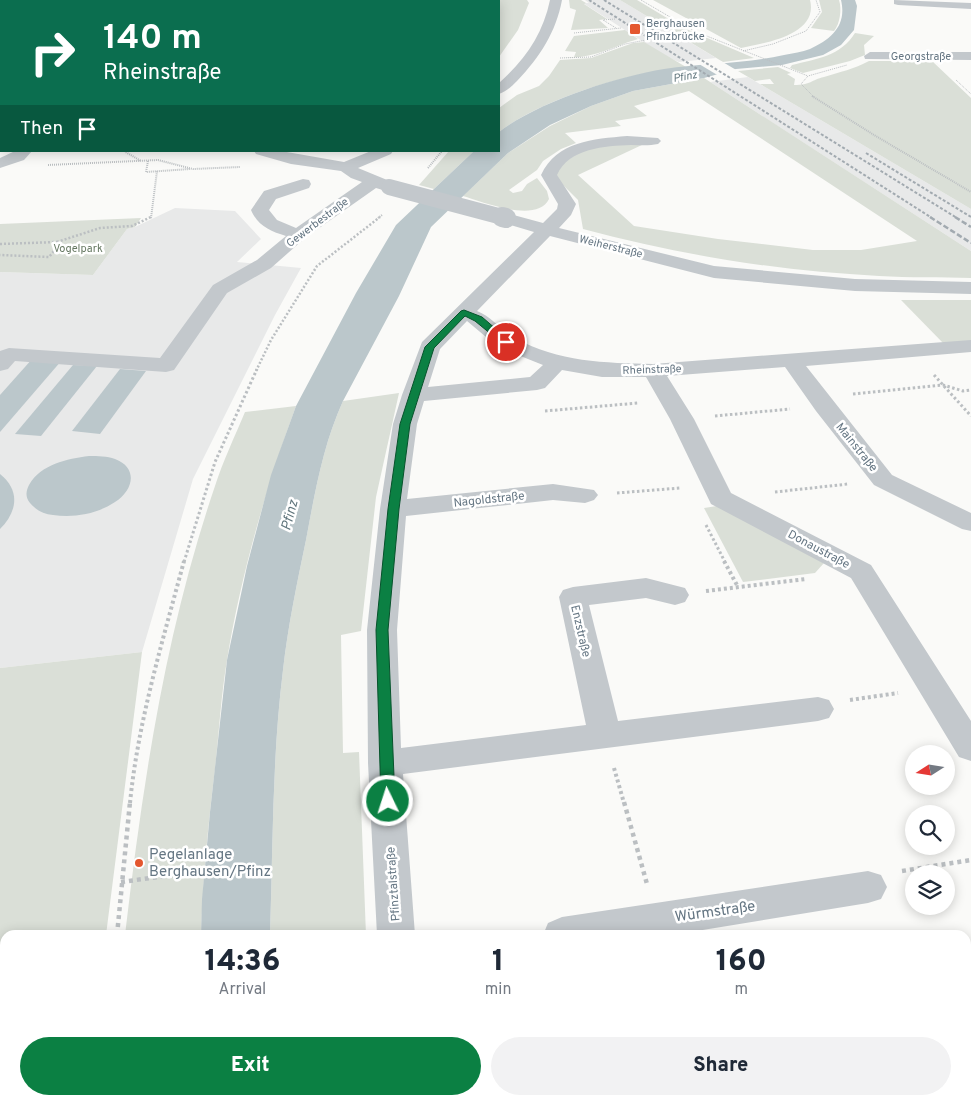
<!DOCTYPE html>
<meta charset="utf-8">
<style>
body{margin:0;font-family:Overpass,sans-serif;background:#f2f2f3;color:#1f2937;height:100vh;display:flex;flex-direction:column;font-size:19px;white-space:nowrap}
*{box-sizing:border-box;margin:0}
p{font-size:16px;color:#747a83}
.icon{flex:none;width:28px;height:28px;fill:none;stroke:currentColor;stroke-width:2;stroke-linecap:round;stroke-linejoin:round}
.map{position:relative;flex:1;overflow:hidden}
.details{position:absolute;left:0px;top:930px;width:971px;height:175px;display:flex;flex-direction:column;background:#fff;border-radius:15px 15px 0 0;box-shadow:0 2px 12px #0003}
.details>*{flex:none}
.hud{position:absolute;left:0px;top:0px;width:500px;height:152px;box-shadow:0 2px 12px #0003;background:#0b6e4f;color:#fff;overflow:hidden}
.needle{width:32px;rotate:258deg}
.buttons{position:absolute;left:905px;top:745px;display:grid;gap:10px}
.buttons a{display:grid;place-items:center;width:50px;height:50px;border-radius:50%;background:#fff;box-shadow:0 2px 12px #0003;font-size:25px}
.pin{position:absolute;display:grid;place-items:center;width:42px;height:42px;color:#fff;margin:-21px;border:2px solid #fff;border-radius:50%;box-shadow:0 1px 5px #0007}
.me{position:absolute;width:55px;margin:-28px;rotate:356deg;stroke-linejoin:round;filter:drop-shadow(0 0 4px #0008)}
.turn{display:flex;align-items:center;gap:18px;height:105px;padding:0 20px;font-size:22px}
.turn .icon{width:65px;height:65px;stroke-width:2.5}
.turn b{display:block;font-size:35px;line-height:42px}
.then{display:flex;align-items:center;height:48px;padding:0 20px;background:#0003;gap:10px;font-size:19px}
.eta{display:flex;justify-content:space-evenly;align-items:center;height:85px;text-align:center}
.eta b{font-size:30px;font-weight:800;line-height:35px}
.primary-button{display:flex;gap:10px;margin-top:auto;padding:10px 20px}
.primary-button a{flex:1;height:58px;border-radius:30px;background:#0b8043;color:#fff;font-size:20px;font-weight:800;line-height:58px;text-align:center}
.primary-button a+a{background:#f2f2f3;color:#1f2937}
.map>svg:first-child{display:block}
.built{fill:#e8e9e9}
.green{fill:#dadfd7}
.water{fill:#bbc7cb}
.pier{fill:#fafaf8}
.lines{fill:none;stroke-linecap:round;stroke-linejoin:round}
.path-far5{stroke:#bbbfc2;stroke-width:1;stroke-dasharray:1 1;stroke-linecap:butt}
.path-far4{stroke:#bbbfc2;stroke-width:2;stroke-dasharray:1 1;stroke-linecap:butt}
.path-far3{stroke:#bbbfc2;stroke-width:2.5;stroke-dasharray:2 2;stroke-linecap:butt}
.path-far2{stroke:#bbbfc2;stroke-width:3;stroke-dasharray:2.5 2.5;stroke-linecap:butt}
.path-far1{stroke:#bbbfc2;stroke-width:4;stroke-dasharray:3 3;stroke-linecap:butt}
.path{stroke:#bbbfc2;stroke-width:4.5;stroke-dasharray:4 4;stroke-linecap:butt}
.minor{fill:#c3c8cc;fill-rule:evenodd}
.rail-far1{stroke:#a2aab0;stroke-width:2;stroke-dasharray:3 2;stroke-linecap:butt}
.rail{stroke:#a2aab0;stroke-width:2.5;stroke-dasharray:5.5 2.5;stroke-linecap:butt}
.minor-bridge-far1{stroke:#c3c8cc;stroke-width:16}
.minor-bridge{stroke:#c3c8cc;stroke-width:20}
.route{fill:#0b8043;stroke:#07532c}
.poi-dot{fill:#e4572e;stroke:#fff;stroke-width:2}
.labels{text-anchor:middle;stroke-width:5;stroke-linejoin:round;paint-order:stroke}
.far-poi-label{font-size:11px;fill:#657683;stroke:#fff;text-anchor:start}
.far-street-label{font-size:11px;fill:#657683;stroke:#fff}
.far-water-label{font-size:11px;font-style:italic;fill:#60757c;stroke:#fff}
.far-park-label{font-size:11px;fill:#687a64;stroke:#fff}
.street-label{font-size:12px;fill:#657683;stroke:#fff}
.water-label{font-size:14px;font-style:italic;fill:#60757c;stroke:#fff}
.near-poi-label{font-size:15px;fill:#657683;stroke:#fff;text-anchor:start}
.near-street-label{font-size:15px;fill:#657683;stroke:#fff}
</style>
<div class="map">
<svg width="971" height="1105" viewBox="0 0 971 1105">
<rect width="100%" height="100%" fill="#fafaf8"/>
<!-- built -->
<g class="built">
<polygon points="110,0 367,0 109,1"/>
<polygon points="585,0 620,0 716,58 679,62 667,57 583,3 589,3"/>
<polygon points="748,77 971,209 971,251 710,82"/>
<polygon points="175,208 235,211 261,239 237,262 301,268 275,315 193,479 142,652 0,668 0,272 93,275 127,229 135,227"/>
</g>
<!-- green -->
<g class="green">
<polygon points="367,0 527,0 529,3 518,30 499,57 499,1 354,1"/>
<polygon points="569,0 581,0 586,3 584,4 607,19 599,20 608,28 571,30 576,10 570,8"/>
<polygon points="620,0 637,0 672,21 660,24"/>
<path d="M653,0H810C819,35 764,43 741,48Z"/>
<path d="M819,0H839C842,9 840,24 834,31L811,28L822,12Z"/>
<polygon points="679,26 754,58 723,62 665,27"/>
<path d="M625,30L638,39C611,47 592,60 562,57H574L576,52L565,51L574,36Z"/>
<path d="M855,33L874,36L864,45L865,55L850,61L803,73L790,68L792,65C816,59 841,56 855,33Z"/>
<path d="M644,42L686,67C629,73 545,97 499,132V108L517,95L539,86L549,76L560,60L591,58L633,43Z"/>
<path d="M869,61H932L971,98V209L760,84H774L770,79L755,81L738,71L778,67L791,73L787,74L795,79L794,85C811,85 811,80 824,77C840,72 854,69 869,61Z"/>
<path d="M704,78L971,251V278C941,277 910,278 879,276C779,271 680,255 583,229L578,200L560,182L556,174C558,166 563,164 569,159C591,142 617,144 644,144L578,175L634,226L718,239L813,250H861L917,241L689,91L634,106L647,116L615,121L621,126L565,133L576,143L561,149L543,161L537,170L509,190L513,193L522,191L527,184L537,178L547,191L549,199C537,224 483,202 463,196L508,153L550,126L591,106L633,91Z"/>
<polygon points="449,151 474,151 434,189 419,185"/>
<polygon points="141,218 135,227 127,229 93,275 0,272 0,224"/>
<polygon points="901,300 971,300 971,342 944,344"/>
<path d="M399,393L376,497L361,631L341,635L343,753L359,752L366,935H270C273,847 272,758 283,670C288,626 297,583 306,540C315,492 323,445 343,401Z"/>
<path d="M296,406C266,488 241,574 227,660C221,696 219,733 215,769C208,824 203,880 201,935H125C143,782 165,633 215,486C223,461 235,436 245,412Z"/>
<polygon points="717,506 824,563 815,573 743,582 704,508"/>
<polygon points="142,652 106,935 5,935 5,1100 96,1100 96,1105 0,1105 0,668"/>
<rect x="116" y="1100" width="82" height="5"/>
<polygon points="276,1100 379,1100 380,1105 277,1105"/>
</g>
<!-- water -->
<g class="water">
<path d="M841,0H855L857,6L854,30L841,45L823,55L782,65L736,69L704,78L633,91L591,106L550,125L508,153L431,227L399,296L343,401C323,445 315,492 306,540C297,583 288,626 283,670C272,758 273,847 270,935H201L202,899L210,812L227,660L247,566L271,475L296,406L356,293L396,225L474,151H499V132C538,102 615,77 664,69C704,63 745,64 784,55C793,53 802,52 810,49C832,39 847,25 841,0Z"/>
<polygon points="33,358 62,360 0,432 0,395"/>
<polygon points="73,365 97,366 41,436 15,434"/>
<polygon points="120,369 146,371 100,434 72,431"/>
<path d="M89,456C98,456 107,456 115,459C139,468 133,491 115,502C97,514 74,518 53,515C43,514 36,510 30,503C25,497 26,491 29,485C41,464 67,459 89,456Z"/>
<path d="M0,474C20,490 18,511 0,529Z"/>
<polygon points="198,1100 276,1100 277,1105 198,1105"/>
</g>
<!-- pier -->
<polygon class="pier" points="721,61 738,71 719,76 699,64"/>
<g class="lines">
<!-- path-far5 -->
<g class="path-far5">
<polyline points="641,0 694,31 808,76"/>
<polyline points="615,19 603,20 616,28"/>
<polyline points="662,25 678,23"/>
<polyline points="574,33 621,28"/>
<polyline points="743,51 773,44 806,31 820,12 816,0"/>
<polyline points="560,58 591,57 625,44 646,40"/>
<polyline points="956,80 971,94"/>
<polyline points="814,97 801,84 808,76 847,65"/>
</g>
<!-- path-far4 -->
<g class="path-far4">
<polyline points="812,96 874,135 971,192"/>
<polyline points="124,151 141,161"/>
<polyline points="148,161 146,172 190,169"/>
<polyline points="48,165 158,160 193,169 240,167"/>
<polyline points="428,168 442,151"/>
<polyline points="151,218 157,171"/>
<polyline points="378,218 382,215"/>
</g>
<!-- path-far3 -->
<g class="path-far3">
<polyline points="57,242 100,228 132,226 151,217"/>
<polyline points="0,244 57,242 58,246 49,257 0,255"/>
<polyline points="256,371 271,340 317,266 380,217"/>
</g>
<!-- path-far2 -->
<g class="path-far2">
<polyline points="934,375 971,416"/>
<polyline points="853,394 943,385 963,391 971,390"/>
<polyline points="545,411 638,403"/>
<polyline points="715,416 790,409"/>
<polyline points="775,492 848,484"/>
<polyline points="617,493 680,488"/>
<polyline points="706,525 725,562"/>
<polyline points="184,562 215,462 257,369"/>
</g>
<!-- path-far1 -->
<g class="path-far1">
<polyline points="724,561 738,587"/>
<polyline points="706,591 806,579"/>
<polyline points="850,700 898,693"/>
<polyline points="614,768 624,803"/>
<path d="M130,803C138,721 163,640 184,561"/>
</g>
<!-- path -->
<g class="path">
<polyline points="624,802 647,884"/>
<polyline points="902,871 971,860"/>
<polyline points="121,882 203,871"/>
<polyline points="117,935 130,802"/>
<polyline points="882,1100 884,1105"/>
<polyline points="103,1105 104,1100"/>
</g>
<!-- minor -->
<g class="minor">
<path d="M550,0H562C556,32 540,57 517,81C512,86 506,92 499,94V83C525,60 543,34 550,0Z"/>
<polygon points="894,0 971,3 971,9 898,5 894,4"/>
<polygon points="870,52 971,52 971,60 865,59 864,56"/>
<path d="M627,136L658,138L661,141L658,144C649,146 640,145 631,145C605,146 569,148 557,175L576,204L571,215L559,228L714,266L855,279L971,282V294L855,291L714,278L550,236L477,311C492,317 501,330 515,338C558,362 605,363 653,364L971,340V352L806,366L892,475L971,513V531L962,529L874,485L816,411L785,367L667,376L694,419L731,493L871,565L971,721V761L959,757L851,578L711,504L670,419L646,377H602L562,370L545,388L537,390L424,401L417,424L407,499L553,484L594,490L598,495L594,500L585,503L553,500L406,516L397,630L401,748L586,725L559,597L563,590L573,587L646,578L685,588L689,595L685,602L675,605L646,598L589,605L618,721L818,697L829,700L834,709L829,718L818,721L403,774L415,935H377L368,763L367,630L380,509L393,424L402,395L422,342L534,232L500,222L497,218L500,214L506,213L543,223L557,209L558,204L541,175C557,141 593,139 627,136ZM467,321L498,347L543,365L530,377L428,387L440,349Z"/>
<polygon points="15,151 32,151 24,160 0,168 0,158"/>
<path d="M254,151H281L344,162L371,151H393L391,154L358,168L392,182L394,186L392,190L386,191L376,188L305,238L271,268L227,293L174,370L166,372L15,361L8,369L0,371V351L9,348L160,358L213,285L257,260L286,236C270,231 258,226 251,210L264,191L303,179L309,180L311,184L309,188L276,199L269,210L277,220L296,228L362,182L351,178L341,171L291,164L256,154Z"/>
<polygon points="868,871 881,875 887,887 881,899 868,903 672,935 543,935 548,923 562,917"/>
<polygon points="392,1100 436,1100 437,1105 393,1105"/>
</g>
<!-- rail-far1 -->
<g class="rail-far1">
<polyline points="589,0 932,218"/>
<polyline points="604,0 957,218"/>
<polyline points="866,153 971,217"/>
</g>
<!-- rail -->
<g class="rail">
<polyline points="930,217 971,243"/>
<polyline points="955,217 971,227"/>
</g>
<!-- minor-bridge-far1 -->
<polyline class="minor-bridge-far1" points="389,187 506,218"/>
<!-- minor-bridge -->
<polyline class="minor-bridge" points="502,217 506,218"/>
</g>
<!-- route -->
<polygon class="route" points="464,310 482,317 511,342 503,344 475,321 465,316 434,348 410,424 399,509 388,630 395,801 393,805 388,807 383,805 381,801 376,630 388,509 400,424 425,347 461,311"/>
<!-- markers -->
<g class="poi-dot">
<rect x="629" y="23" width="12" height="12" rx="2.5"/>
<circle cx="139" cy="863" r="5"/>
</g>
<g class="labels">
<!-- far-poi labels -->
<g class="far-poi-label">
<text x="646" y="27">Berghausen<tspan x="646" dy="13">Pfinzbrücke</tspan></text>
</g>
<!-- far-street labels -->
<g class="far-street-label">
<text x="921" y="60">Georgstraße</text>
<text transform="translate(317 222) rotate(-37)" y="4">Gewerbestraße</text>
<text transform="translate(611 246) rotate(14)" y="4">Weiherstraße</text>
<text transform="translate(652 369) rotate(-2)" y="4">Rheinstraße</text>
</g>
<!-- far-water labels -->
<g class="far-water-label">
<text transform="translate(685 76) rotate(-10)" y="4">Pfinz</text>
</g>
<!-- far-park labels -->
<g class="far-park-label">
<text x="78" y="252">Vogelpark</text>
</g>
<!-- street labels -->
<g class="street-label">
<text transform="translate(857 447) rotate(51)" y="4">Mainstraße</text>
<text transform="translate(489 499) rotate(-6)" y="4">Nagoldstraße</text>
<text transform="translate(819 549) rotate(28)" y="4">Donaustraße</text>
<text transform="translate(581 631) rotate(77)" y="4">Enzstraße</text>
<text transform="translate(393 884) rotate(-94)" y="4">Pfinztalstraße</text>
</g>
<!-- water labels -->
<g class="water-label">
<text transform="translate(289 515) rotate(-75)" y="5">Pfinz</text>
</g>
<!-- near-poi labels -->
<g class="near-poi-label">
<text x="149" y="859">Pegelanlage<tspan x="149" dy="17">Berghausen/Pfinz</tspan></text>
</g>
<!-- near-street labels -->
<g class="near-street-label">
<text transform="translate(715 911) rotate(-8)" y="5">Würmstraße</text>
</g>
</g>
</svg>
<div class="buttons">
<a><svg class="needle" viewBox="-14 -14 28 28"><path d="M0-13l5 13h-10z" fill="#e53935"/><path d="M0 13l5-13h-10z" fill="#747a83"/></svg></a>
<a><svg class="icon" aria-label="search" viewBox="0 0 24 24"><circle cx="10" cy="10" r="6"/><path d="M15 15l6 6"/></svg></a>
<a><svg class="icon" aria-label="layers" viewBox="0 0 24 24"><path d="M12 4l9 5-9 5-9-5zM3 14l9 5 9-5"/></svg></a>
</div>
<div class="pin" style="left:506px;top:342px;background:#d93025"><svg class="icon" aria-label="arrive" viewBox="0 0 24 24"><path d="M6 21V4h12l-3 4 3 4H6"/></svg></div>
<svg class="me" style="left:388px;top:801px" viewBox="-20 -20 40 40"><circle r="17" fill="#0b8043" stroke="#fff" stroke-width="3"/><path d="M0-11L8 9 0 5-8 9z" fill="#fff"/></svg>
<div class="hud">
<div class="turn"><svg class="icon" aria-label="right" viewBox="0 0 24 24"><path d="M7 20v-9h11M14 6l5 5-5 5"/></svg><div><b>140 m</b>Rheinstraße</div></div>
<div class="then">Then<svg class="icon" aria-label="arrive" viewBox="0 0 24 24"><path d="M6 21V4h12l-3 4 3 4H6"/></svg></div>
</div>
<section class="details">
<div class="eta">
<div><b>14:36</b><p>Arrival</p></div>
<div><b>1</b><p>min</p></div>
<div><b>160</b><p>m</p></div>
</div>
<div class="primary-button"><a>Exit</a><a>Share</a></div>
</section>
</div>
